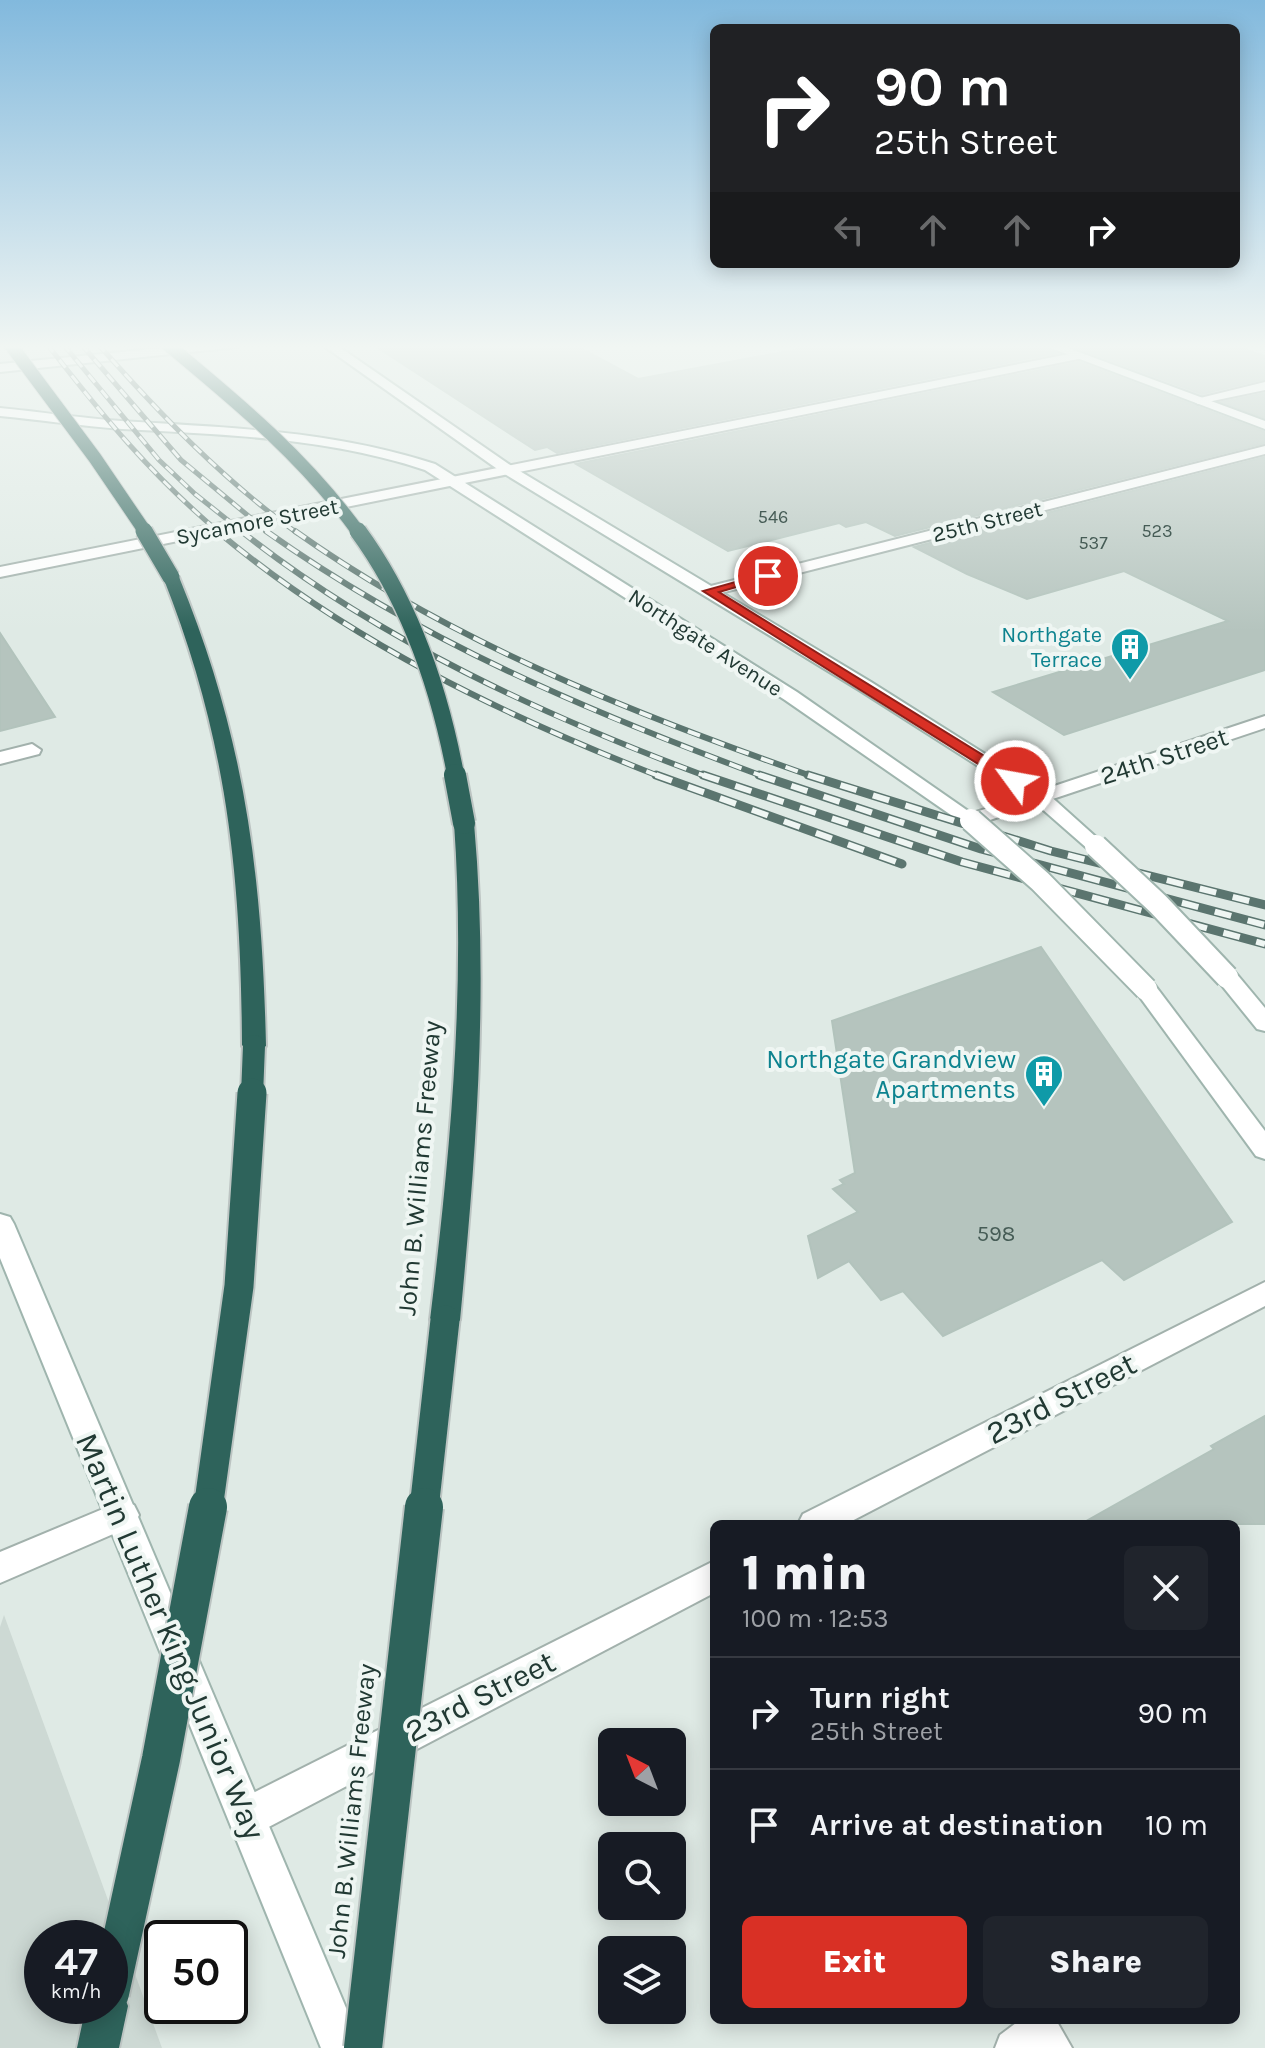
<!DOCTYPE html>
<meta charset="utf-8">
<style>
body{margin:0;font-family:Karla,sans-serif;background:#20242c;color:#f1f3f6;height:100vh;display:flex;flex-direction:column;font-size:30px;white-space:nowrap}
*{box-sizing:border-box;margin:0}
p{font-size:26px;color:#9ea1a6}
.icon{flex:none;width:44px;height:44px;fill:none;stroke:currentColor;stroke-width:2;stroke-linecap:round;stroke-linejoin:round}
.map{position:relative;flex:1;overflow:hidden}
.details{position:absolute;left:710px;top:1520px;width:530px;height:504px;display:flex;flex-direction:column;background:#171b24;border-radius:12px;box-shadow:0 4px 20px #0003}
.details>*{flex:none}
.guide{position:absolute;left:710px;top:24px;width:530px;height:244px;border-radius:12px;box-shadow:0 4px 20px #0003;background:#202124;color:#fff;overflow:hidden}
.needle{width:52px;rotate:318deg}
.tools{position:absolute;left:598px;top:1728px;display:grid;gap:16px}
.tools a{display:grid;place-items:center;width:88px;height:88px;border-radius:12px;background:#171b24;box-shadow:0 4px 20px #0003;font-size:40px}
.speed{position:absolute;left:24px;top:1920px;display:flex;gap:16px;font-size:40px;font-weight:700;text-align:center}
.speed>*{display:grid;place-content:center;width:104px;height:104px;border-radius:50%;background:#171b24;box-shadow:0 4px 20px #0003;line-height:1}
.speed small{font-size:20px;font-weight:400}
.speed .limit{border:4px solid #111;border-radius:12px;background:#fff;color:#111}
.pin{position:absolute;display:grid;place-items:center;width:68px;height:68px;color:#fff;margin:-34px;border:4px solid #fff;border-radius:50%;box-shadow:0 2px 8px #0007}
.me{position:absolute;width:88px;margin:-44px;rotate:302deg;stroke-linejoin:round;filter:drop-shadow(0 0 6px #0008)}
.turn{display:flex;align-items:center;gap:28px;height:168px;padding:0 32px;font-size:36px}
.turn .icon{width:104px;height:104px;stroke-width:2.5}
.turn b{display:block;font-size:56px;line-height:68px}
.lanes{display:flex;align-items:center;height:76px;padding:0 32px;background:#0003;justify-content:center;gap:40px;direction:ltr}
.lanes .off{opacity:.35}
.round{display:grid;place-items:center;flex:none;width:84px;height:84px;border-radius:12px;background:#20242c}
.headline{display:flex;align-items:center;justify-content:space-between;height:136px;padding:0 32px}
h1{font-size:48px;font-weight:800;line-height:60px}
.primary-button{display:flex;gap:16px;margin-top:auto;padding:16px 32px}
.primary-button a{flex:1;height:92px;border-radius:12px;background:#d93025;color:#fff;font-size:32px;font-weight:800;line-height:92px;text-align:center}
.primary-button a+a{background:#20242c;color:#f1f3f6}
ul{padding:0;list-style:none}
li{display:flex;align-items:center;gap:24px;height:112px;padding:0 32px;border-top:2px solid #363941}
li div{flex:1}
li b{display:block;font-size:30px}
li em{font-style:normal}
.map>svg:first-child{display:block}
.built{fill:#cdd9d4;fill-rule:evenodd}
.building{fill:#b5c4be;stroke:#b2c3bc;stroke-width:2}
.lines{fill:none;stroke-linecap:round;stroke-linejoin:round}
.lane-casing{stroke:#a2b1ac;stroke-width:4}
.street-casing{stroke:#a2b1ac;stroke-width:4}
.secondary-casing{stroke:#9fb5ae;stroke-width:4}
.highway-casing{stroke:#bcc4c2;stroke-width:4}
.lane{fill:#fff;fill-rule:evenodd}
.street{fill:#fff;fill-rule:evenodd}
.secondary{fill:#fff;fill-rule:evenodd}
.highway{fill:#2e635b;fill-rule:evenodd}
.rail-far2-casing{stroke:#5b756f;stroke-width:5}
.rail-far1-casing{stroke:#5b756f;stroke-width:6}
.rail-casing{stroke:#5b756f;stroke-width:9}
.rail-far2{stroke:#eff6f3;stroke-width:3;stroke-dasharray:10;stroke-linecap:butt}
.rail-far1{stroke:#eff6f3;stroke-width:4;stroke-dasharray:13;stroke-linecap:butt}
.rail{stroke:#eff6f3;stroke-width:6;stroke-dasharray:17;stroke-linecap:butt}
.secondary-bridge-casing{stroke:#9fb5ae;stroke-width:26;stroke-linecap:butt}
.highway-bridge-far4-casing{stroke:#bcc4c2;stroke-width:15;stroke-linecap:butt}
.highway-bridge-far3-casing{stroke:#bcc4c2;stroke-width:20;stroke-linecap:butt}
.highway-bridge-far2-casing{stroke:#bcc4c2;stroke-width:26;stroke-linecap:butt}
.highway-bridge-far1-casing{stroke:#bcc4c2;stroke-width:33;stroke-linecap:butt}
.highway-bridge-casing{stroke:#bcc4c2;stroke-width:42;stroke-linecap:butt}
.secondary-bridge{stroke:#fff;stroke-width:22}
.highway-bridge-far4{stroke:#2e635b;stroke-width:13}
.highway-bridge-far3{stroke:#2e635b;stroke-width:17}
.highway-bridge-far2{stroke:#2e635b;stroke-width:22}
.highway-bridge-far1{stroke:#2e635b;stroke-width:29}
.highway-bridge{stroke:#2e635b;stroke-width:38}
.route{fill:#d93025;stroke:#8d1f18;stroke-width:2}
.labels{text-anchor:middle;stroke-width:8;stroke-linejoin:round;paint-order:stroke}
.far-number-label{font-size:18px;fill:#465c56}
.far-street-label{font-size:22px;fill:#213933;stroke:#eff6f3}
.far-culture-label{font-size:22px;fill:#0d838f;stroke:#eff6f3;text-anchor:end}
.number-label{font-size:22px;fill:#465c56}
.street-label{font-size:26px;fill:#213933;stroke:#eff6f3}
.culture-label{font-size:26px;fill:#0d838f;stroke:#eff6f3;text-anchor:end}
.near-street-label{font-size:32px;fill:#213933;stroke:#eff6f3}
</style>
<div class="map">
<svg width="1265" height="2048" viewBox="0 0 1265 2048">
<rect width="100%" height="100%" fill="#dfeae5"/>
<!-- built -->
<g class="built">
<polygon points="994,344 1082,344 1265,411 1265,448"/>
<path d="M4,1615L162,2048H0V1627ZM42,1938H110V2006H42Z"/>
</g>
<!-- building -->
<g class="building">
<polygon points="372,344 573,344 638,379 826,344 1037,344 1056,353 557,453 547,447 535,450"/>
<polygon points="1066,344 1230,344 1265,356 1265,379 1202,394"/>
<polygon points="1079,362 1265,432 1265,443 895,536 866,522 846,527 839,523 728,551 576,464"/>
<polygon points="1265,393 1265,418 1222,402"/>
<polygon points="1265,457 1265,670 1064,735 993,692 1228,621 1124,571 1027,599 967,574 914,547"/>
<polygon points="0,633 55,717 0,731"/>
<polygon points="1041,947 1232,1222 1124,1280 1102,1260 943,1336 903,1291 881,1300 849,1261 818,1278 808,1236 858,1212 833,1189 844,1184 840,1180 855,1173 832,1021"/>
<polygon points="1265,1416 1265,1524 1081,1524 1214,1449 1211,1446"/>
</g>
<g class="lines">
<defs>
<polygon id="lane" points="1020,2020 1056,2020 1072,2048 995,2048 1000,2035"/>
<g id="street">
<polygon points="1079,352 1085,356 1083,358 0,577 0,567"/>
<polygon points="1265,382 1265,390 1198,404 1192,400"/>
<polygon points="1265,446 1265,454 709,596 701,591 703,588"/>
<polygon points="1265,716 1265,728 978,824 971,826 961,820 964,816"/>
<polygon points="32,744 41,750 39,754 0,764 0,752"/>
<polygon points="1265,1282 1265,1306 846,1524 798,1524 803,1514"/>
<polygon points="122,1501 134,1505 139,1515 134,1525 0,1583 0,1552"/>
<polygon points="714,1561 714,1593 261,1831 247,1836 233,1831 228,1817 233,1803"/>
</g>
<g id="secondary">
<polygon points="203,344 244,344 238,347 0,372 0,364"/>
<polygon points="321,344 335,344 513,467 871,682 1047,793 1106,846 1103,850 1089,850 1033,801 859,690 503,473"/>
<polygon points="1040,344 1057,344 1265,421 1265,429"/>
<path d="M0,408C40,412 81,418 121,421C231,428 329,430 435,464L797,692L981,820L971,826L964,824L785,700L425,470C326,437 226,435 122,429C81,426 41,420 0,416Z"/>
<polygon points="1227,970 1235,972 1265,1008 1265,1031 1257,1029 1215,977 1219,972"/>
<polygon points="1146,982 1154,984 1265,1131 1265,1159 1256,1156 1134,989 1138,984"/>
<polygon points="0,1214 10,1217 14,1224 363,2048 321,2048 0,1258"/>
</g>
<g id="highway">
<path d="M171,572L179,577C245,738 262,873 266,1046L263,1051H245L242,1046C241,874 227,738 163,577Z"/>
<path d="M464,817L474,823C489,990 476,1154 460,1320L455,1328L445,1331L435,1328L430,1320C450,1154 466,990 454,823Z"/>
<polygon points="110,1986 122,1991 128,2006 119,2048 77,2048 86,2006 110,2006"/>
</g>
</defs>
<!-- lane casing -->
<use href="#lane" class="lane-casing"/>
<!-- street casing -->
<use href="#street" class="street-casing"/>
<!-- secondary casing -->
<use href="#secondary" class="secondary-casing"/>
<!-- highway casing -->
<use href="#highway" class="highway-casing"/>
<!-- lane -->
<use href="#lane" class="lane"/>
<!-- street -->
<use href="#street" class="street"/>
<!-- secondary -->
<use href="#secondary" class="secondary"/>
<!-- highway -->
<use href="#highway" class="highway"/>
<defs>
<g id="rail-far2">
<path d="M47,344C102,415 150,474 220,533"/>
<polyline points="63,344 159,460 195,494 244,533"/>
<polyline points="81,344 181,460 269,533"/>
<path d="M98,344C159,413 222,479 297,533"/>
</g>
<g id="rail-far1">
<path d="M217,531C348,641 503,715 661,777"/>
<path d="M241,531C379,640 544,716 708,777"/>
<path d="M266,531C419,640 589,712 765,777"/>
<path d="M295,531C451,642 634,714 814,777"/>
</g>
<g id="rail">
<polyline points="656,775 902,864"/>
<polyline points="703,775 962,862 1265,944"/>
<polyline points="759,775 981,849 1265,925"/>
<polyline points="808,775 1051,851 1265,905"/>
</g>
</defs>
<!-- rail-far2 casing -->
<use href="#rail-far2" class="rail-far2-casing"/>
<!-- rail-far1 casing -->
<use href="#rail-far1" class="rail-far1-casing"/>
<!-- rail casing -->
<use href="#rail" class="rail-casing"/>
<!-- rail-far2 -->
<use href="#rail-far2" class="rail-far2"/>
<!-- rail-far1 -->
<use href="#rail-far1" class="rail-far1"/>
<!-- rail -->
<use href="#rail" class="rail"/>
<defs>
<g id="secondary-bridge">
<polyline points="971,820 1040,881 1146,989"/>
<polyline points="1096,846 1158,904 1227,977"/>
</g>
<g id="highway-bridge-far4">
<polyline points="10,344 95,458 146,533"/>
<path d="M167,344C238,403 305,458 359,533"/>
</g>
<g id="highway-bridge-far3">
<polyline points="144,531 171,577"/>
<path d="M358,531C410,602 440,691 456,777"/>
</g>
<g id="highway-bridge-far2">
<polyline points="455,775 464,823"/>
<polyline points="252,1095 254,1046"/>
</g>
<g id="highway-bridge-far1">
<polyline points="208,1509 239,1286 252,1093"/>
<polyline points="424,1509 445,1320"/>
</g>
<g id="highway-bridge">
<polyline points="110,1993 161,1759 208,1507"/>
<polyline points="363,2048 424,1507"/>
</g>
</defs>
<!-- secondary-bridge casing -->
<use href="#secondary-bridge" class="secondary-bridge-casing"/>
<!-- highway-bridge-far4 casing -->
<use href="#highway-bridge-far4" class="highway-bridge-far4-casing"/>
<!-- highway-bridge-far3 casing -->
<use href="#highway-bridge-far3" class="highway-bridge-far3-casing"/>
<!-- highway-bridge-far2 casing -->
<use href="#highway-bridge-far2" class="highway-bridge-far2-casing"/>
<!-- highway-bridge-far1 casing -->
<use href="#highway-bridge-far1" class="highway-bridge-far1-casing"/>
<!-- highway-bridge casing -->
<use href="#highway-bridge" class="highway-bridge-casing"/>
<!-- secondary-bridge -->
<use href="#secondary-bridge" class="secondary-bridge"/>
<!-- highway-bridge-far4 -->
<use href="#highway-bridge-far4" class="highway-bridge-far4"/>
<!-- highway-bridge-far3 -->
<use href="#highway-bridge-far3" class="highway-bridge-far3"/>
<!-- highway-bridge-far2 -->
<use href="#highway-bridge-far2" class="highway-bridge-far2"/>
<!-- highway-bridge-far1 -->
<use href="#highway-bridge-far1" class="highway-bridge-far1"/>
<!-- highway-bridge -->
<use href="#highway-bridge" class="highway-bridge"/>
</g>
<!-- sky -->
<linearGradient id="sky" x2="0" y2="1"><stop stop-color="#82b9dd"/><stop offset="0.55" stop-color="#f1f6f3"/><stop offset="1" stop-color="#f1f6f3" stop-opacity="0"/></linearGradient>
<rect width="1265" height="631" fill="url(#sky)"/>
<!-- route -->
<polygon class="route" points="764,574 774,576 719,592 1020,778 1020,784 1010,784 703,591"/>
<!-- icons -->
<defs>
<symbol id="building-pin" viewBox="-11 -11 22 30"><path d="M0 17L-7.5 6A9.5 9.5 0 1 1 7.5 6Z" fill="#0f9aa8" stroke="#eff6f3"/><path d="M-4-6H4V6H1V3H-1V6H-4ZM-2.5-4.3h1.7v1.8h-1.7ZM.8-4.3h1.7v1.8H.8ZM-2.5-1h1.7V.8h-1.7ZM.8-1h1.7V.8H.8Z" fill="#fff"/></symbol>
</defs>
<g fill-rule="evenodd">
<use href="#building-pin" x="1108" y="625" width="44" height="60"/>
<use href="#building-pin" x="1022" y="1052" width="44" height="60"/>
</g>
<g class="labels">
<!-- far-number labels -->
<g class="far-number-label">
<text x="773" y="523">546</text>
<text x="1157" y="537">523</text>
<text x="1093" y="549">537</text>
</g>
<!-- far-street labels -->
<g class="far-street-label">
<text transform="translate(257 521) rotate(-11)" y="8">Sycamore Street</text>
<text transform="translate(987 521) rotate(-14)" y="8">25th Street</text>
<text transform="translate(706 642) rotate(33)" y="8">Northgate Avenue</text>
</g>
<!-- far-culture labels -->
<g class="far-culture-label">
<text x="1102" y="642">Northgate<tspan x="1102" dy="25">Terrace</tspan></text>
</g>
<!-- number labels -->
<g class="number-label">
<text x="996" y="1241">598</text>
</g>
<!-- street labels -->
<g class="street-label">
<text transform="translate(1164 756) rotate(-18)" y="9">24th Street</text>
<text transform="translate(419 1168) rotate(-85)" y="9">John B. Williams Freeway</text>
<text transform="translate(351 1811) rotate(-84)" y="9">John B. Williams Freeway</text>
</g>
<!-- culture labels -->
<g class="culture-label">
<text x="1016" y="1068">Northgate Grandview<tspan x="1016" dy="30">Apartments</tspan></text>
</g>
<!-- near-street labels -->
<g class="near-street-label">
<text transform="translate(1061 1398) rotate(-27)" y="11">23rd Street</text>
<text transform="translate(171 1636) rotate(67)" y="11">Martin Luther King Junior Way</text>
<text transform="translate(480 1696) rotate(-27)" y="11">23rd Street</text>
</g>
</g>
</svg>
<div class="tools">
<a><svg class="needle" viewBox="-14 -14 28 28"><path d="M0-13l5 13h-10z" fill="#e53935"/><path d="M0 13l5-13h-10z" fill="#9ea1a6"/></svg></a>
<a><svg class="icon" aria-label="search" viewBox="0 0 24 24"><circle cx="10" cy="10" r="6"/><path d="M15 15l6 6"/></svg></a>
<a><svg class="icon" aria-label="layers" viewBox="0 0 24 24"><path d="M12 4l9 5-9 5-9-5zM3 14l9 5 9-5"/></svg></a>
</div>
<div class="speed"><div>47<small>km/h</small></div><div class="limit">50</div></div>
<div class="pin" style="left:768px;top:576px;background:#d93025"><svg class="icon" aria-label="arrive" viewBox="0 0 24 24"><path d="M6 21V4h12l-3 4 3 4H6"/></svg></div>
<svg class="me" style="left:1015px;top:781px" viewBox="-20 -20 40 40"><circle r="17" fill="#d93025" stroke="#fff" stroke-width="3"/><path d="M0-11L8 9 0 5-8 9z" fill="#fff"/></svg>
<div class="guide">
<div class="turn"><svg class="icon" aria-label="right" viewBox="0 0 24 24"><path d="M7 20v-9h11M14 6l5 5-5 5"/></svg><div><b>90 m</b>25th Street</div></div>
<div class="lanes"><svg class="icon off" aria-label="left" viewBox="0 0 24 24"><path d="M17 20v-9H6M10 6l-5 5 5 5"/></svg><svg class="icon off" aria-label="ahead" viewBox="0 0 24 24"><path d="M12 20V5M6 11l6-6 6 6"/></svg><svg class="icon off" aria-label="ahead" viewBox="0 0 24 24"><path d="M12 20V5M6 11l6-6 6 6"/></svg><svg class="icon" aria-label="right" viewBox="0 0 24 24"><path d="M7 20v-9h11M14 6l5 5-5 5"/></svg></div>
</div>
<section class="details">
<div class="headline"><div><h1>1 min</h1><p>100 m · 12:53</p></div><a class="round"><svg class="icon" aria-label="close" viewBox="0 0 24 24"><path d="M6 6l12 12M18 6L6 18"/></svg></a></div>
<ul>
<li><svg class="icon" aria-label="right" viewBox="0 0 24 24"><path d="M7 20v-9h11M14 6l5 5-5 5"/></svg><div><b>Turn right</b><p>25th Street</p></div><em>90 m</em></li>
<li><svg class="icon" aria-label="arrive" viewBox="0 0 24 24"><path d="M6 21V4h12l-3 4 3 4H6"/></svg><div><b>Arrive at destination</b></div><em>10 m</em></li>
</ul>
<div class="primary-button"><a>Exit</a><a>Share</a></div>
</section>
</div>
